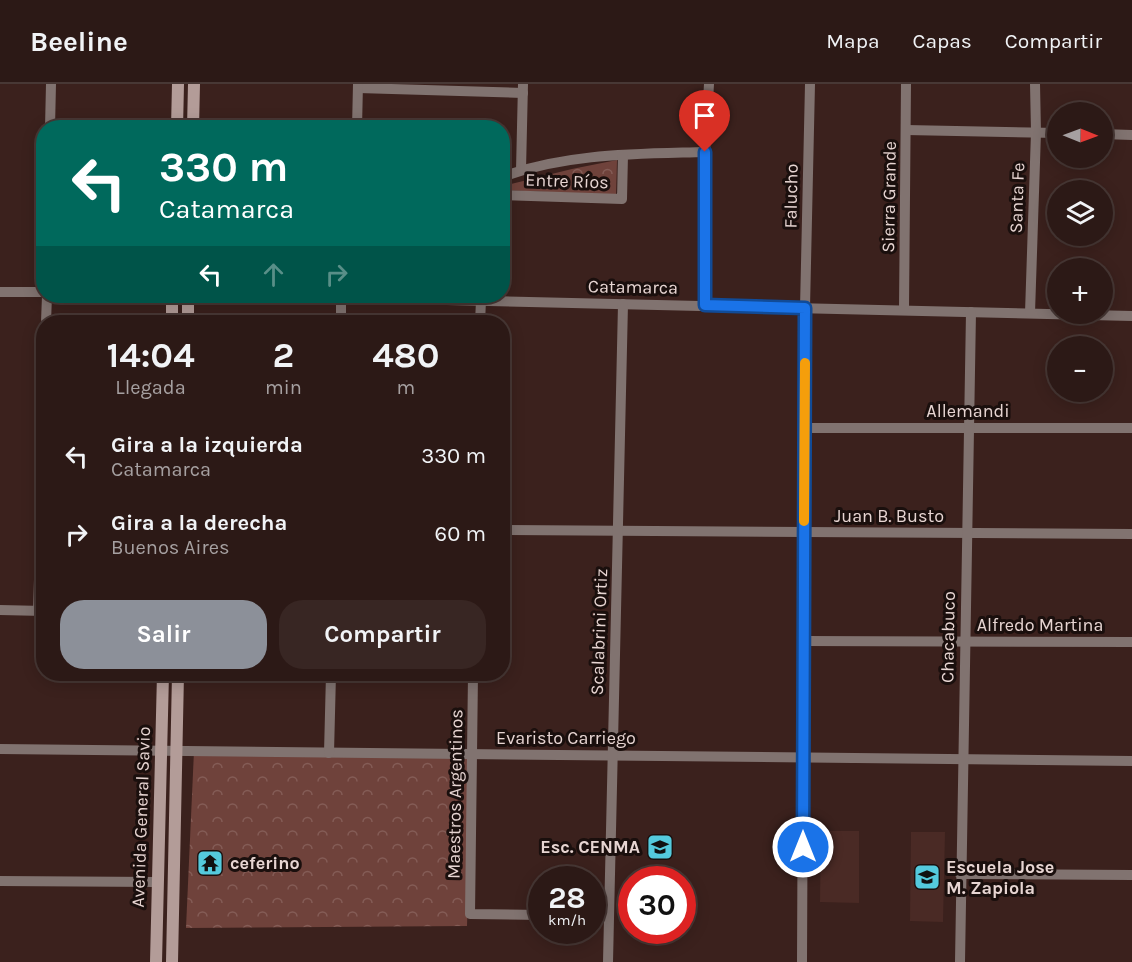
<!DOCTYPE html>
<html lang="es">
<meta charset="utf-8">
<style>
body{margin:0;font-family:Karla,sans-serif;background:#382623;color:#f1f3f6;height:100vh;display:flex;flex-direction:column;font-size:22px;white-space:nowrap}
*{box-sizing:border-box;margin:0}
p{font-size:20px;color:#a6a0a1}
.icon{flex:none;width:33px;height:33px;fill:none;stroke:currentColor;stroke-width:2;stroke-linecap:round;stroke-linejoin:round}
.map{position:relative;flex:1;overflow:hidden}
.details{position:absolute;left:36px;top:231px;width:474px;height:366px;display:flex;flex-direction:column;background:#2c1916;border-radius:24px;box-shadow:0 3px 15px #0003,0 0 0 2px #483835}
.details>*{flex:none}
.banner{position:absolute;left:36px;top:36px;width:474px;height:183px;border-radius:24px;box-shadow:0 3px 15px #0003,0 0 0 2px #483835;background:#00695c;color:#fff;overflow:hidden}
.needle{width:39px;rotate:91deg}
.buttons{position:absolute;left:1047px;top:18px;display:grid;gap:12px}
.buttons a{display:grid;place-items:center;width:66px;height:66px;border-radius:50%;background:#2c1916;box-shadow:0 3px 15px #0003,0 0 0 2px #483835;font-size:30px}
.speed{position:absolute;left:528px;top:782px;display:flex;gap:12px;font-size:30px;font-weight:700;text-align:center}
.speed>*{display:grid;place-content:center;width:78px;height:78px;border-radius:50%;background:#2c1916;box-shadow:0 3px 15px #0003,0 0 0 2px #483835;line-height:1}
.speed small{font-size:15px;font-weight:400}
.speed .limit{border:9px solid #d22;background:#fff;color:#111}
.pin{position:absolute;display:grid;place-items:center;width:51px;height:51px;color:#fff;margin:-62px -26px;border-radius:50% 50% 50% 0;rotate:-45deg;box-shadow:0 0 6px #0007}
.pin .icon{rotate:45deg}
.me{position:absolute;width:66px;margin:-33px;rotate:0deg;stroke-linejoin:round;filter:drop-shadow(0 0 4px #0008)}
.turn{display:flex;align-items:center;gap:21px;height:126px;padding:0 24px;font-size:27px}
.turn .icon{width:78px;height:78px;stroke-width:2.5}
.turn b{display:block;font-size:42px;line-height:51px}
.lanes{display:flex;align-items:center;height:57px;padding:0 24px;background:#0003;justify-content:center;gap:30px;direction:ltr}
.lanes .off{opacity:.35}
.eta{display:flex;justify-content:space-evenly;align-items:center;height:102px;text-align:center}
.eta b{font-size:36px;font-weight:700;line-height:42px}
.action{display:flex;gap:12px;margin-top:auto;padding:12px 24px}
.action a{flex:1;height:69px;border-radius:24px;background:#8c9099;color:#fff;font-size:24px;font-weight:700;line-height:69px;text-align:center}
.action a+a{background:#382623;color:#f1f3f6}
ul{padding:0;list-style:none}
li{display:flex;align-items:center;gap:18px;height:78px;padding:0 24px}
li div{flex:1}
li b{display:block;font-size:22px}
li em{font-style:normal}
header{display:flex;align-items:center;gap:36px;box-sizing:border-box;height:84px;padding:0 30px;background:#2c1916;border-bottom:2px solid #483835}
header strong{font-size:28px}
nav{display:flex;gap:33px;margin-inline-start:auto;font-size:21px}
.map>svg:first-child{display:block}
.built{fill:#4a2a25}
.forest{fill:url(#forest-crowns)}
.lines{fill:none;stroke-linecap:round;stroke-linejoin:round}
.minor{stroke:#817370;stroke-width:10}
.secondary{stroke:#b39c98;stroke-width:12}
.route-casing{stroke:#114b97;stroke-width:15}
.route{stroke:#1a73e8;stroke-width:10}
.slow{stroke:#f59e0b;stroke-width:10}
.labels{text-anchor:middle;stroke-width:6;stroke-linejoin:round;paint-order:stroke}
.street-label{font-size:18px;fill:#e7d5d2;stroke:#1a0f0d}
.poi-label{font-size:18px;font-weight:bold;fill:#e7d5d2;stroke:#1a0f0d;text-anchor:start}
</style>
<header>
<strong>Beeline</strong>
<nav><a>Mapa</a><a>Capas</a><a>Compartir</a></nav>
</header>
<div class="map">
<svg width="1132" height="878" viewBox="0 0 1132 878">
<defs>
<pattern id="forest-crowns" width="20" height="18" patternUnits="userSpaceOnUse" patternTransform="scale(1.5)"><rect width="20" height="18" fill="#6f423b"/><path d="M2 6a3 3 0 1 1 6 0M12 15a3 3 0 1 1 6 0" fill="none" stroke="#845c56"/></pattern>
</defs>
<rect width="100%" height="100%" fill="#3b211d"/>
<!-- built -->
<g class="built">
<polygon points="821,747 859,747 859,819 820,818"/>
<polygon points="911,748 945,748 943,838 910,837"/>
</g>
<!-- forest -->
<g class="forest">
<polygon points="617,76 616,111 503,106 503,102 572,85"/>
<polygon points="194,667 472,671 467,842 186,844"/>
</g>
<g class="lines">
<!-- minor -->
<g class="minor">
<polyline points="358,4 523,9"/>
<polyline points="50,44 51,0"/>
<polyline points="357,44 358,0"/>
<polyline points="906,46 1058,49"/>
<polyline points="1102,50 1132,51"/>
<polyline points="521,86 523,0"/>
<path d="M502,93C566,69 638,70 705,68"/>
<polyline points="502,111 622,115 623,71"/>
<polyline points="0,208 44,208"/>
<polyline points="277,212 1132,232"/>
<polyline points="705,221 705,68 709,0"/>
<polyline points="904,225 906,0"/>
<polyline points="1030,229 1036,48 1035,0"/>
<polyline points="46,238 47,212"/>
<polyline points="341,238 341,212"/>
<polyline points="480,238 481,217"/>
<polyline points="804,344 1132,344"/>
<polyline points="502,446 1132,450"/>
<polyline points="0,526 44,527"/>
<polyline points="38,527 44,337"/>
<polyline points="804,557 1132,558"/>
<polyline points="473,590 470,830 542,831"/>
<polyline points="0,665 1132,677"/>
<polyline points="329,669 331,590"/>
<polyline points="960,790 1132,791"/>
<polyline points="0,797 156,798"/>
<polyline points="592,832 609,833"/>
<polyline points="608,878 623,220"/>
<polyline points="802,878 805,224 810,0"/>
<polyline points="960,878 971,228"/>
</g>
<!-- secondary -->
<g class="secondary">
<polyline points="177,44 178,0"/>
<polyline points="193,44 194,0"/>
<polyline points="172,238 172,212"/>
<polyline points="188,238 188,212"/>
<polyline points="156,878 163,590"/>
<polyline points="172,878 178,590"/>
</g>
</g>
<g class="lines">
<defs>
<polyline id="route" points="705,68 705,221 805,224 803,763"/>
</defs>
<!-- route casing -->
<use href="#route" class="route-casing"/>
<!-- route -->
<use href="#route" class="route"/>
<!-- slow -->
<polyline class="slow" points="804,437 805,279"/>
</g>
<!-- icons -->
<defs>
<symbol id="school-square" viewBox="-11 -11 22 22"><rect x="-9" y="-9" width="18" height="18" rx="4" fill="#54cadd" stroke="#1a0f0d"/><path d="M0-5L7-2L0 1L-7-2ZM-4 1L0 2.5L4 1V4Q0 6-4 4Z" fill="#111"/></symbol>
<symbol id="temple-square" viewBox="-11 -11 22 22"><rect x="-9" y="-9" width="18" height="18" rx="4" fill="#54cadd" stroke="#1a0f0d"/><path d="M0-6L5-2H3V0L6.5 2.5H4V6H1.5V3h-3V6H-4V2.5H-6.5L-3 0V-2H-5Z" fill="#111"/></symbol>
</defs>
<g fill-rule="evenodd">
<use href="#school-square" x="645" y="748" width="30" height="30"/>
<use href="#temple-square" x="195" y="764" width="30" height="30"/>
<use href="#school-square" x="912" y="778" width="30" height="30"/>
</g>
<g class="labels">
<!-- street labels -->
<g class="street-label">
<text transform="translate(567 97) rotate(2)" y="6">Entre Ríos</text>
<text transform="translate(791 112) rotate(-89)" y="6">Falucho</text>
<text transform="translate(889 113) rotate(-89)" y="6">Sierra Grande</text>
<text transform="translate(1017 114) rotate(-88)" y="6">Santa Fe</text>
<text transform="translate(633 203) rotate(1)" y="6">Catamarca</text>
<text x="968" y="333">Allemandi</text>
<text x="889" y="438">Juan B. Busto</text>
<text x="1040" y="547">Alfredo Martina</text>
<text transform="translate(599 548) rotate(-88)" y="6">Scalabrini Ortiz</text>
<text transform="translate(948 553) rotate(-89)" y="6">Chacabuco</text>
<text x="566" y="660">Evaristo Carriego</text>
<text transform="translate(455 710) rotate(-89)" y="6">Maestros Argentinos</text>
<text transform="translate(141 733) rotate(-88)" y="6">Avenida General Savio</text>
</g>
<!-- poi labels -->
<g class="poi-label">
<text x="640" y="769" text-anchor="end">Esc. CENMA</text>
<text x="230" y="785">ceferino</text>
<text x="946" y="789">Escuela Jose<tspan x="946" dy="21">M. Zapiola</tspan></text>
</g>
</g>
</svg>
<div class="buttons">
<a><svg class="needle" viewBox="-14 -14 28 28"><path d="M0-13l5 13h-10z" fill="#e53935"/><path d="M0 13l5-13h-10z" fill="#a6a0a1"/></svg></a>
<a><svg class="icon" aria-label="layers" viewBox="0 0 24 24"><path d="M12 4l9 5-9 5-9-5zM3 14l9 5 9-5"/></svg></a>
<a>+</a>
<a>−</a>
</div>
<div class="speed"><div>28<small>km/h</small></div><div class="limit">30</div></div>
<div class="pin" style="left:705px;top:68px;background:#d93025"><svg class="icon" aria-label="arrive" viewBox="0 0 24 24"><path d="M6 21V4h12l-3 4 3 4H6"/></svg></div>
<svg class="me" style="left:803px;top:763px" viewBox="-20 -20 40 40"><circle r="17" fill="#1a73e8" stroke="#fff" stroke-width="3"/><path d="M0-11L8 9 0 5-8 9z" fill="#fff"/></svg>
<div class="banner">
<div class="turn"><svg class="icon" aria-label="left" viewBox="0 0 24 24"><path d="M17 20v-9H6M10 6l-5 5 5 5"/></svg><div><b>330 m</b>Catamarca</div></div>
<div class="lanes"><svg class="icon" aria-label="left" viewBox="0 0 24 24"><path d="M17 20v-9H6M10 6l-5 5 5 5"/></svg><svg class="icon off" aria-label="ahead" viewBox="0 0 24 24"><path d="M12 20V5M6 11l6-6 6 6"/></svg><svg class="icon off" aria-label="right" viewBox="0 0 24 24"><path d="M7 20v-9h11M14 6l5 5-5 5"/></svg></div>
</div>
<section class="details">
<div class="eta">
<div><b>14:04</b><p>Llegada</p></div>
<div><b>2</b><p>min</p></div>
<div><b>480</b><p>m</p></div>
</div>
<ul>
<li><svg class="icon" aria-label="left" viewBox="0 0 24 24"><path d="M17 20v-9H6M10 6l-5 5 5 5"/></svg><div><b>Gira a la izquierda</b><p>Catamarca</p></div><em>330 m</em></li>
<li><svg class="icon" aria-label="right" viewBox="0 0 24 24"><path d="M7 20v-9h11M14 6l5 5-5 5"/></svg><div><b>Gira a la derecha</b><p>Buenos Aires</p></div><em>60 m</em></li>
</ul>
<div class="action"><a>Salir</a><a>Compartir</a></div>
</section>
</div>
